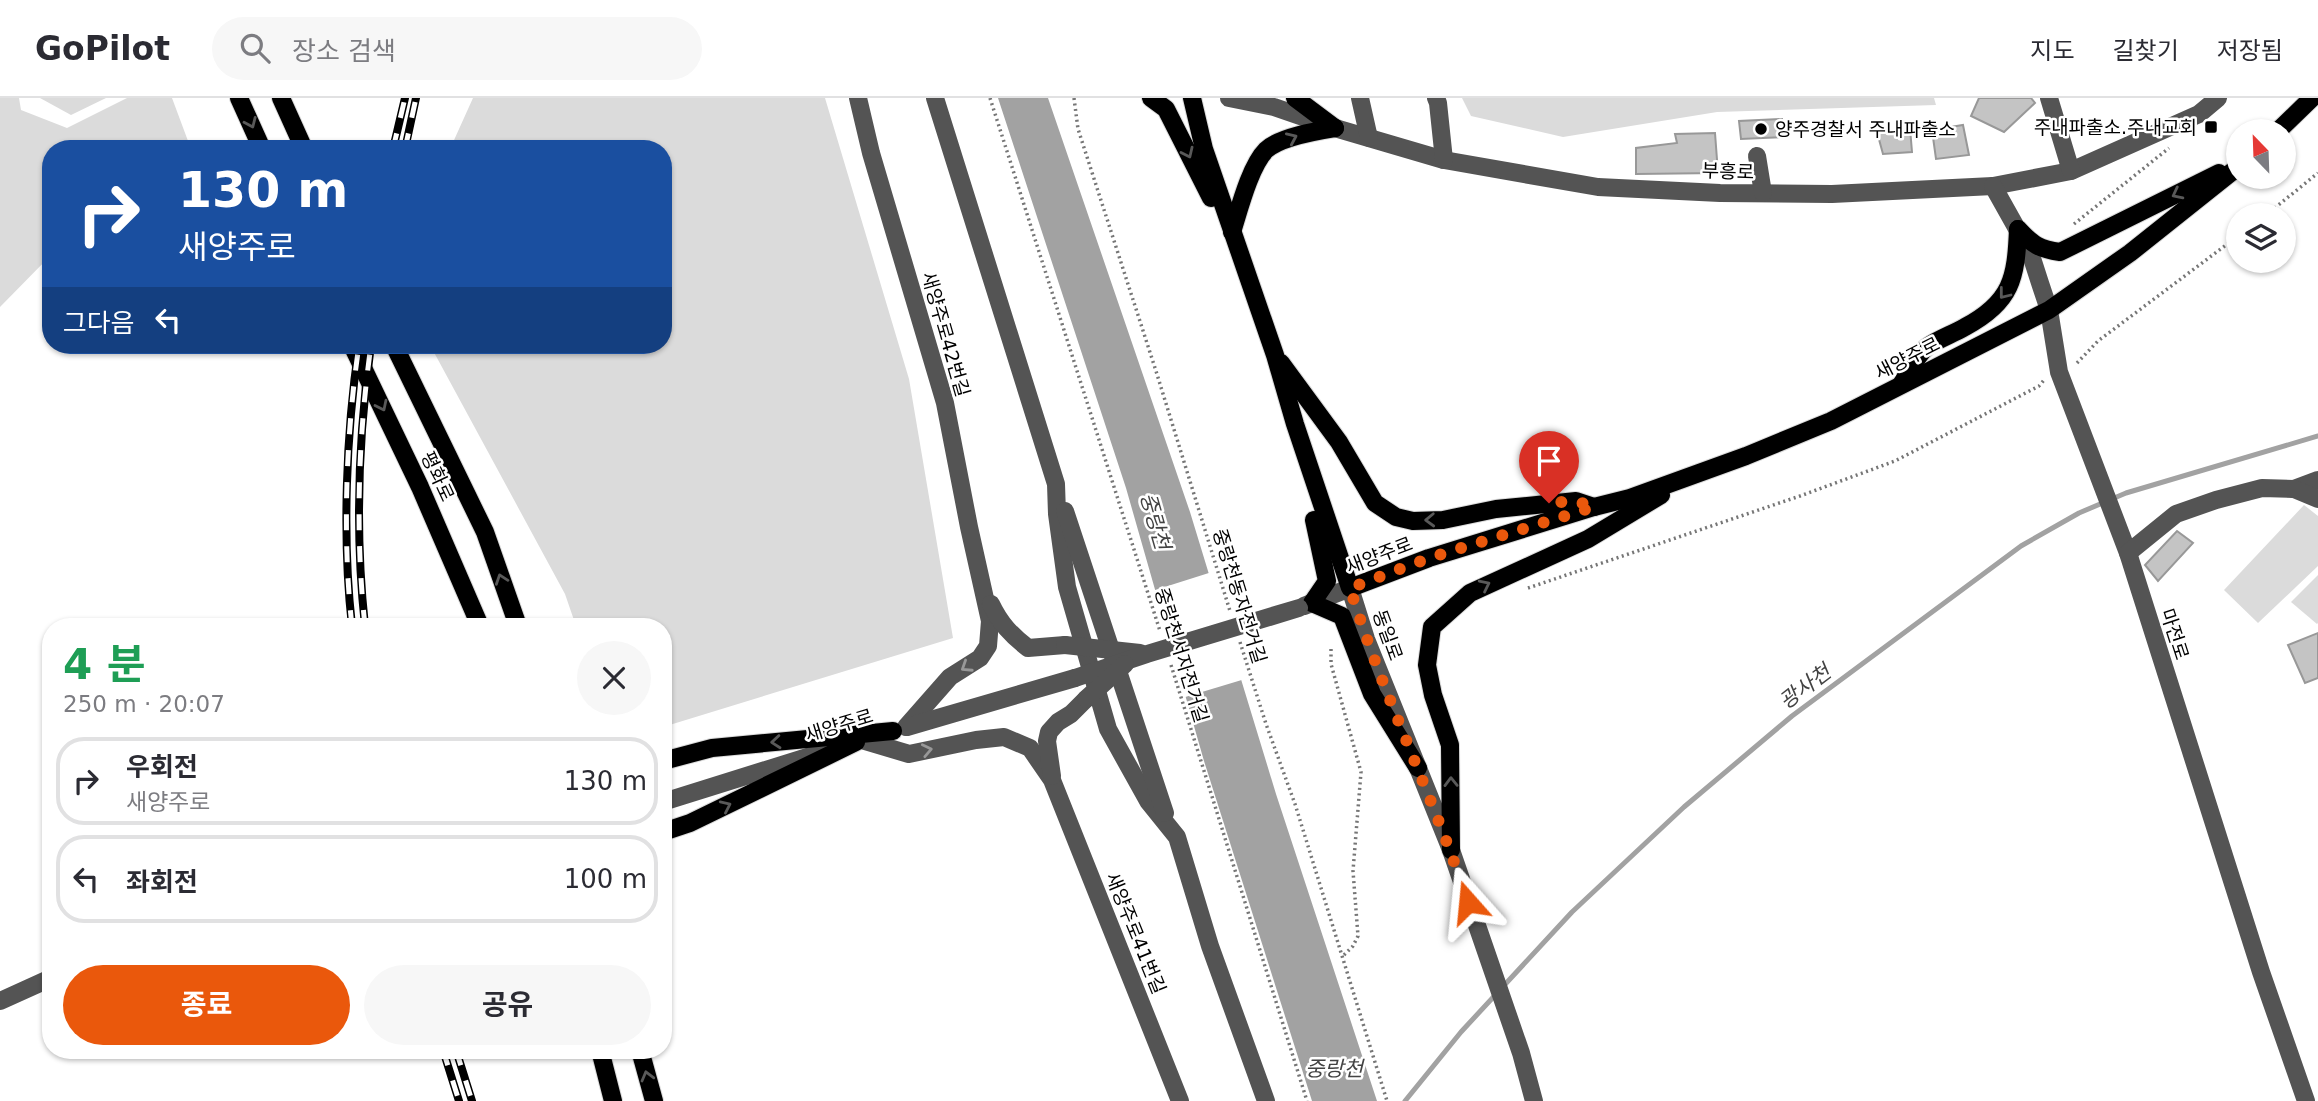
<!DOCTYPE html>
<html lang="ko">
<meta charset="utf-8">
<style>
body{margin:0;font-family:"DejaVu Sans","Noto Sans KR",sans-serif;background:#f7f7f7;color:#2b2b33;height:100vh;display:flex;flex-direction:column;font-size:26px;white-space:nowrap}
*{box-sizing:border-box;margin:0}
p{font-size:23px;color:#7c7c81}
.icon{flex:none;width:38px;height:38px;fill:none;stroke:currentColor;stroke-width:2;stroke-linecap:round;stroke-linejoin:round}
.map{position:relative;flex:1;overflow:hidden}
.drawer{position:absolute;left:42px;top:520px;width:630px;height:441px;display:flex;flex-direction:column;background:#fff;border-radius:28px;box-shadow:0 2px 5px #0004}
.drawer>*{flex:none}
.banner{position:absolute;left:42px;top:42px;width:630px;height:214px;border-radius:28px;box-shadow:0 2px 5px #0004;background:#1a4fa0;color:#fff;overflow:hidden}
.needle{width:46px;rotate:337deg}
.fabs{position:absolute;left:2226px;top:21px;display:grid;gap:14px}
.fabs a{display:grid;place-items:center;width:70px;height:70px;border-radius:50%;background:#fff;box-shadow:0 2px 5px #0004;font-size:35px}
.pin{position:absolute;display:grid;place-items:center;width:60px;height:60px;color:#fff;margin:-72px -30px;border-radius:50% 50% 50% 0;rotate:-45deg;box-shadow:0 0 7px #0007}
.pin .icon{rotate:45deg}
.me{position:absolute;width:77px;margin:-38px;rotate:342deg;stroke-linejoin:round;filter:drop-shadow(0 0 5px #0008)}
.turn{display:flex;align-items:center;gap:24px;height:147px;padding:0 21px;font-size:32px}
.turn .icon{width:91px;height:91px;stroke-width:2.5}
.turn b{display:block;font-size:49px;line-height:60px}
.then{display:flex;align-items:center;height:66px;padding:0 21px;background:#0003;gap:14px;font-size:26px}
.round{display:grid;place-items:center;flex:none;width:74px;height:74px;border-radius:37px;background:#f7f7f7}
.overview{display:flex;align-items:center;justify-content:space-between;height:119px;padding:0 21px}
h1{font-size:42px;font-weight:700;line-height:52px;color:#1e9e55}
.primary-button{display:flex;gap:14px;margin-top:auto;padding:14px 21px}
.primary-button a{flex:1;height:80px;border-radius:42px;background:#ea580c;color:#fff;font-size:28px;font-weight:700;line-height:80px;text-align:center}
.primary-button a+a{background:#f7f7f7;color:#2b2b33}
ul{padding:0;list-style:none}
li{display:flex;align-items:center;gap:21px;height:88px;margin:0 14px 10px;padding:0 7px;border:4px solid #e1e1e2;border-radius:28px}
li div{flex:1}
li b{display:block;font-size:26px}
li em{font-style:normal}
header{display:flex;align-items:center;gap:42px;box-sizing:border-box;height:98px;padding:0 35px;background:#fff;border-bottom:2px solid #e1e1e2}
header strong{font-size:33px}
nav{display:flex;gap:38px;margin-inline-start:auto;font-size:24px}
.search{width:490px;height:63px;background:#f7f7f7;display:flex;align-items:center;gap:18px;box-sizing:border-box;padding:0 24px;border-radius:38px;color:#7c7c81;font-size:26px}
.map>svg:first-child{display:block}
.green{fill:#dbdbdb}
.water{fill:#a2a2a2}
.pier{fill:#fff}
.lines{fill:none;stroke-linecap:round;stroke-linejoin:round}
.stream{stroke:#a2a2a2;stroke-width:5}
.building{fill:#c4c4c4;stroke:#989898;stroke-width:2}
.major-casing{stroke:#dbdbdb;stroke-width:20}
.path{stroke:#767676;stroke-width:3.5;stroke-dasharray:2 3.5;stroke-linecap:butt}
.minor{stroke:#545454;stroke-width:18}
.major{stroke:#000;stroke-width:18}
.rail-casing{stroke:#000;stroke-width:8}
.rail{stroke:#fff;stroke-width:5;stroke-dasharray:16;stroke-linecap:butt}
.minor-bridge{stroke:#545454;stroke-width:18}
.oneway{stroke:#595959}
.oneway2{stroke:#989898}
.route{stroke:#ea580c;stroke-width:12;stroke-dasharray:0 21.6}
.poi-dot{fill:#000;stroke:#fff;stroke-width:2.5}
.labels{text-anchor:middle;stroke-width:5;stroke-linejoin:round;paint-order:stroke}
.poi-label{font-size:19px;fill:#000;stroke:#fff;text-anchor:end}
.street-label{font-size:19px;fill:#000;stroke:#fff}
.water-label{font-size:21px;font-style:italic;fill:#434343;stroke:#fff}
</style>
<header>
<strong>GoPilot</strong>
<div class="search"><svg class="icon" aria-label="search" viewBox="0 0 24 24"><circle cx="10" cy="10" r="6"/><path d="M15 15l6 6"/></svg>장소 검색</div>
<nav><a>지도</a><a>길찾기</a><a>저장됨</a></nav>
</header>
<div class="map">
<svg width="2318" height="1003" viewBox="0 0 2318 1003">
<rect width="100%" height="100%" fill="#fff"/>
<!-- green -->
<g class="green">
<polygon points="0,0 19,0 21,12 67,30 127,0 172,0 191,51 51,51 51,157 0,209"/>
<polygon points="40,0 106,0 71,17"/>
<polygon points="473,0 825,0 909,281 953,540 663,629 663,528 576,528 565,496 430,247 663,247 663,51 450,51"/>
<polygon points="1462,0 1934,0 1936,7 1717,14 1563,39 1471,18"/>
<polygon points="2304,407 2318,418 2318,468 2258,525 2224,492"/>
<polygon points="2318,477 2318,525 2317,526 2291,504"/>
</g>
<!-- water -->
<polygon class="water" points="998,0 1048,0 1190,414 1276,696 1377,1003 1312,1003 1204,663 1126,390"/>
<!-- pier -->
<polygon class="pier" points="1212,474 1245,581 1182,600 1152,493"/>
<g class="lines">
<!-- stream -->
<polyline class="stream" points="1405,1003 1461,934 1572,814 1684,709 1792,618 2021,448 2079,415 2126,395 2318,338"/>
</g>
<!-- building -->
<g class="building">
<polygon points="1979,0 2031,0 2035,5 2004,34 1971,18"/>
<polygon points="1782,21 1783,39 1741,41 1739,23"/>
<polygon points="1963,27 1969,57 1936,61 1932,32"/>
<polygon points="1910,30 1912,54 1883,56 1877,34"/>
<polygon points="1715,35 1718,75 1636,76 1636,50 1677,45 1675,36"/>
<polygon points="2177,433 2193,445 2158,483 2145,467"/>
<polygon points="2318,535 2318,580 2305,585 2288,547"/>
</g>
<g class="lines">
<defs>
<g id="major">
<polyline points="239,0 262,51"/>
<polyline points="281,0 304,51"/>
<polyline points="1151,0 1166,11 1211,100"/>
<polyline points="1192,0 1204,51 1275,257 1295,326 1350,490 1429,460 1594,409 1630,400 1746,358 1831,323 2049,212 2130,155 2238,69"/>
<polyline points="1295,0 1335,30"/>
<polyline points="2278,33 2312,0"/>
<path d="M2018,131C2033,147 2039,151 2060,154L2219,75"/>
<path d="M1232,134C1239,112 1250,68 1266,52C1280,39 1316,33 1335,30"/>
<polyline points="352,247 420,389 480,528"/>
<polyline points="394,247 485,434 518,528"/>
<polyline points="1281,265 1339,344 1375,405 1396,419 1413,423 1443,422 1496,411 1576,403 1594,409"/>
<path d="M1902,285C1909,274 1917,257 1927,249C1938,241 1953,236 1965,229C2012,204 2016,180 2018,131"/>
<polyline points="1314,422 1327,483 1312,505 1342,518 1372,596 1418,670"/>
<polyline points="663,663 712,650 893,633"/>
<polyline points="663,734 690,725 856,644"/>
<polyline points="1451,752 1450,647 1433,597 1427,567 1432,529 1470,495 1588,441 1661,397"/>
<polyline points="600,952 613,1003"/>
<polyline points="640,952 654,1003"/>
</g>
</defs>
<!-- major casing -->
<use href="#major" class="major-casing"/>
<!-- path -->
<g class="path">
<polyline points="990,0 1160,533"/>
<polyline points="1074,0 1078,31 1156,273 1230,513"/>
<polyline points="2266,117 2318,75"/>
<polyline points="2074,126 2169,50"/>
<polyline points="2077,265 2098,243 2238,138"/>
<polyline points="1528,490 1800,398 1895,363 2039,288 2044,282"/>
<polyline points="1240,544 1266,626 1295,706 1387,1003"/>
<polyline points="1331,551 1331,566 1361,674 1353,773 1358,838 1353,848 1343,858"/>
<polyline points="1171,567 1307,1003"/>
</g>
<!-- minor -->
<g class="minor">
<polyline points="858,0 871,55 945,305 969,429 990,523 988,548 980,560 950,579 906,629"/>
<polyline points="935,0 1056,386 1057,416 1067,489 1108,631 1148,703 1177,739 1210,848 1266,1003"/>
<polyline points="1229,0 1274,9 1335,30 1444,62 1598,89 1720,95 1832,96 1993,88 2071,73 2199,16 2218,0"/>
<polyline points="1360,0 1369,40"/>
<polyline points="1436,0 1438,5 1444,62"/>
<polyline points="2049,0 2071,73"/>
<polyline points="1757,58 1763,95"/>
<polyline points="1993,88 2030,154 2040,185 2049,212 2059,274 2128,455 2261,874 2306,1003"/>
<polyline points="2294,391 2318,382"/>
<polyline points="1065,413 1165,715"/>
<polyline points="2128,455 2176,416 2216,402 2262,390 2294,391 2318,401"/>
<path d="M991,506C1000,525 1011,537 1028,550L1065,547"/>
<polyline points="1304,508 1350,490 1366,541 1451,752 1521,955 1534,1003"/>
<polyline points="907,629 1075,580"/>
<polyline points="862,642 909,656 976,642 1004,639 1030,650 1052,682 1180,1003"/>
<polyline points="1052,678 1047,643 1049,634 1058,624 1071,616 1086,601"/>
<polyline points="663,704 823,654"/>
<polyline points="0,903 51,880"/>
</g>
<!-- major -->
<use href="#major" class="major"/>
<defs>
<g id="rail">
<polyline points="393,51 405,0"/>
<polyline points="405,51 416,0"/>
<path d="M352,528C342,440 346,335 359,247"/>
<path d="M365,528C355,435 358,340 371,247"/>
<polyline points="443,952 459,1003"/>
<polyline points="456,952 472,1003"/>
</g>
</defs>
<!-- rail casing -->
<use href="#rail" class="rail-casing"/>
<!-- rail -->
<use href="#rail" class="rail"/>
<!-- minor-bridge -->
<g class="minor-bridge">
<polyline points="1065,547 1140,555"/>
<polyline points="1075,580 1147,556 1299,510"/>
<polyline points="1086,601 1125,566"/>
</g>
</g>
<!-- one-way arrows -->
<defs><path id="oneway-chevron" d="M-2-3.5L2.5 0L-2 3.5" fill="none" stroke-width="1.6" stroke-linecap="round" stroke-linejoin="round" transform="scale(1.75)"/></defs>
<g class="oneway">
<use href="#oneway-chevron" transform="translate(251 25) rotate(66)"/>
<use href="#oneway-chevron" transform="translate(1292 40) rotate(-24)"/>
<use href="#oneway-chevron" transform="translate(1188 55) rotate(65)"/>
<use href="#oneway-chevron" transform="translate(2177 96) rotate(153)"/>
<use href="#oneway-chevron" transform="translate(2004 196) rotate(128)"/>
<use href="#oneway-chevron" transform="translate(382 308) rotate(64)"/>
<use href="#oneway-chevron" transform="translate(1430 422) rotate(178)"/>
<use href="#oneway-chevron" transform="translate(501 481) rotate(-109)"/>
<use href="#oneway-chevron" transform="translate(1485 487) rotate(-26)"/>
<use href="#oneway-chevron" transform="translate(776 644) rotate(175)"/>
<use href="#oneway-chevron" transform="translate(1451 684) rotate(-91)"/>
<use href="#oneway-chevron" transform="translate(726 708) rotate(-25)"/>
<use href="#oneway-chevron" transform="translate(647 978) rotate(-105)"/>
</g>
<g class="oneway2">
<use href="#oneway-chevron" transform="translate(966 569) rotate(147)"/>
<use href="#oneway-chevron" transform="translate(927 652) rotate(-12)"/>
</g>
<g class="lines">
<!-- route -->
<path class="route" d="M1468,804C1433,698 1383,597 1350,490L1429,460L1594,409L1576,403L1549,405"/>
</g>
<!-- markers -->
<g class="poi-dot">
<rect x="2204" y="22" width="14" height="14" rx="3.5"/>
<circle cx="1761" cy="31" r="7"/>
</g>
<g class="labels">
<!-- poi labels -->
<g class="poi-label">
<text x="2197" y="36">주내파출소.주내교회</text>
<text x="1775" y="38" text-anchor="start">양주경찰서 주내파출소</text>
</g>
<!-- street labels -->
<g class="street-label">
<text transform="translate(1728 73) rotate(2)" y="7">부흥로</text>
<text transform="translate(946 236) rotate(74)" y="7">새양주로42번길</text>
<text transform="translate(1907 260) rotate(-27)" y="7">새양주로</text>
<text transform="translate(438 378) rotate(65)" y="7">평화로</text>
<text transform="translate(1379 457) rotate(-21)" y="7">새양주로</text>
<text transform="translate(1240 498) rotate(73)" y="7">중랑천동자전거길</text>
<text transform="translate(2175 536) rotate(72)" y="7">마전로</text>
<text transform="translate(1388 537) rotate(70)" y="7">동일로</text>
<text transform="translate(1182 557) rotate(73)" y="7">중랑천서자전거길</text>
<text transform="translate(839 627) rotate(-17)" y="7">새양주로</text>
<text transform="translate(1136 835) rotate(68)" y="7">새양주로41번길</text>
</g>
<!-- water labels -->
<g class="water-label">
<text transform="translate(1155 423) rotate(74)" y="7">중랑천</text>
<text transform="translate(1805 589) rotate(-37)" y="7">광사천</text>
<text x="1334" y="978">중랑천</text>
</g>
</g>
</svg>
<div class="fabs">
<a><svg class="needle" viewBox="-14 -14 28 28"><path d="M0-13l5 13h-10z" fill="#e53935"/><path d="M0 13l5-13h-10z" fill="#7c7c81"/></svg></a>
<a><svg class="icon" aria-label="layers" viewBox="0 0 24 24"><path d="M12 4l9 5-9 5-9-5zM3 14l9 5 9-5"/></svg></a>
</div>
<div class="pin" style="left:1549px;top:405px;background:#d93025"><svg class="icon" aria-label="arrive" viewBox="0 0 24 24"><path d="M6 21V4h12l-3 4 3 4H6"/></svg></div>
<svg class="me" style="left:1468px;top:804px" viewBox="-20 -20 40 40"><path d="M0-17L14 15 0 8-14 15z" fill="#ea580c" stroke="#fff" stroke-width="4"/></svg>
<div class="banner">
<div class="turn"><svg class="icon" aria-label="right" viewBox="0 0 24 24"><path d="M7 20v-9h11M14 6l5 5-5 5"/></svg><div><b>130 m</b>새양주로</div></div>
<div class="then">그다음<svg class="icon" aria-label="left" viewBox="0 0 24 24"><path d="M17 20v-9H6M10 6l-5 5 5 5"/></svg></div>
</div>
<section class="drawer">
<div class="overview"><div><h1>4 분</h1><p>250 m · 20:07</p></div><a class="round"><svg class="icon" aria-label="close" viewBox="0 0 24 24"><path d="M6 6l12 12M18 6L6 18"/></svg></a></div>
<ul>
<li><svg class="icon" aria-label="right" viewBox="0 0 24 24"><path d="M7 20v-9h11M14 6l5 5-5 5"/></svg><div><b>우회전</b><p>새양주로</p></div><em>130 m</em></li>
<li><svg class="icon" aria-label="left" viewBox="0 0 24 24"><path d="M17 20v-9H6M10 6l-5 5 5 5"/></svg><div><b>좌회전</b></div><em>100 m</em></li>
</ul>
<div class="primary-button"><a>종료</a><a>공유</a></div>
</section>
</div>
